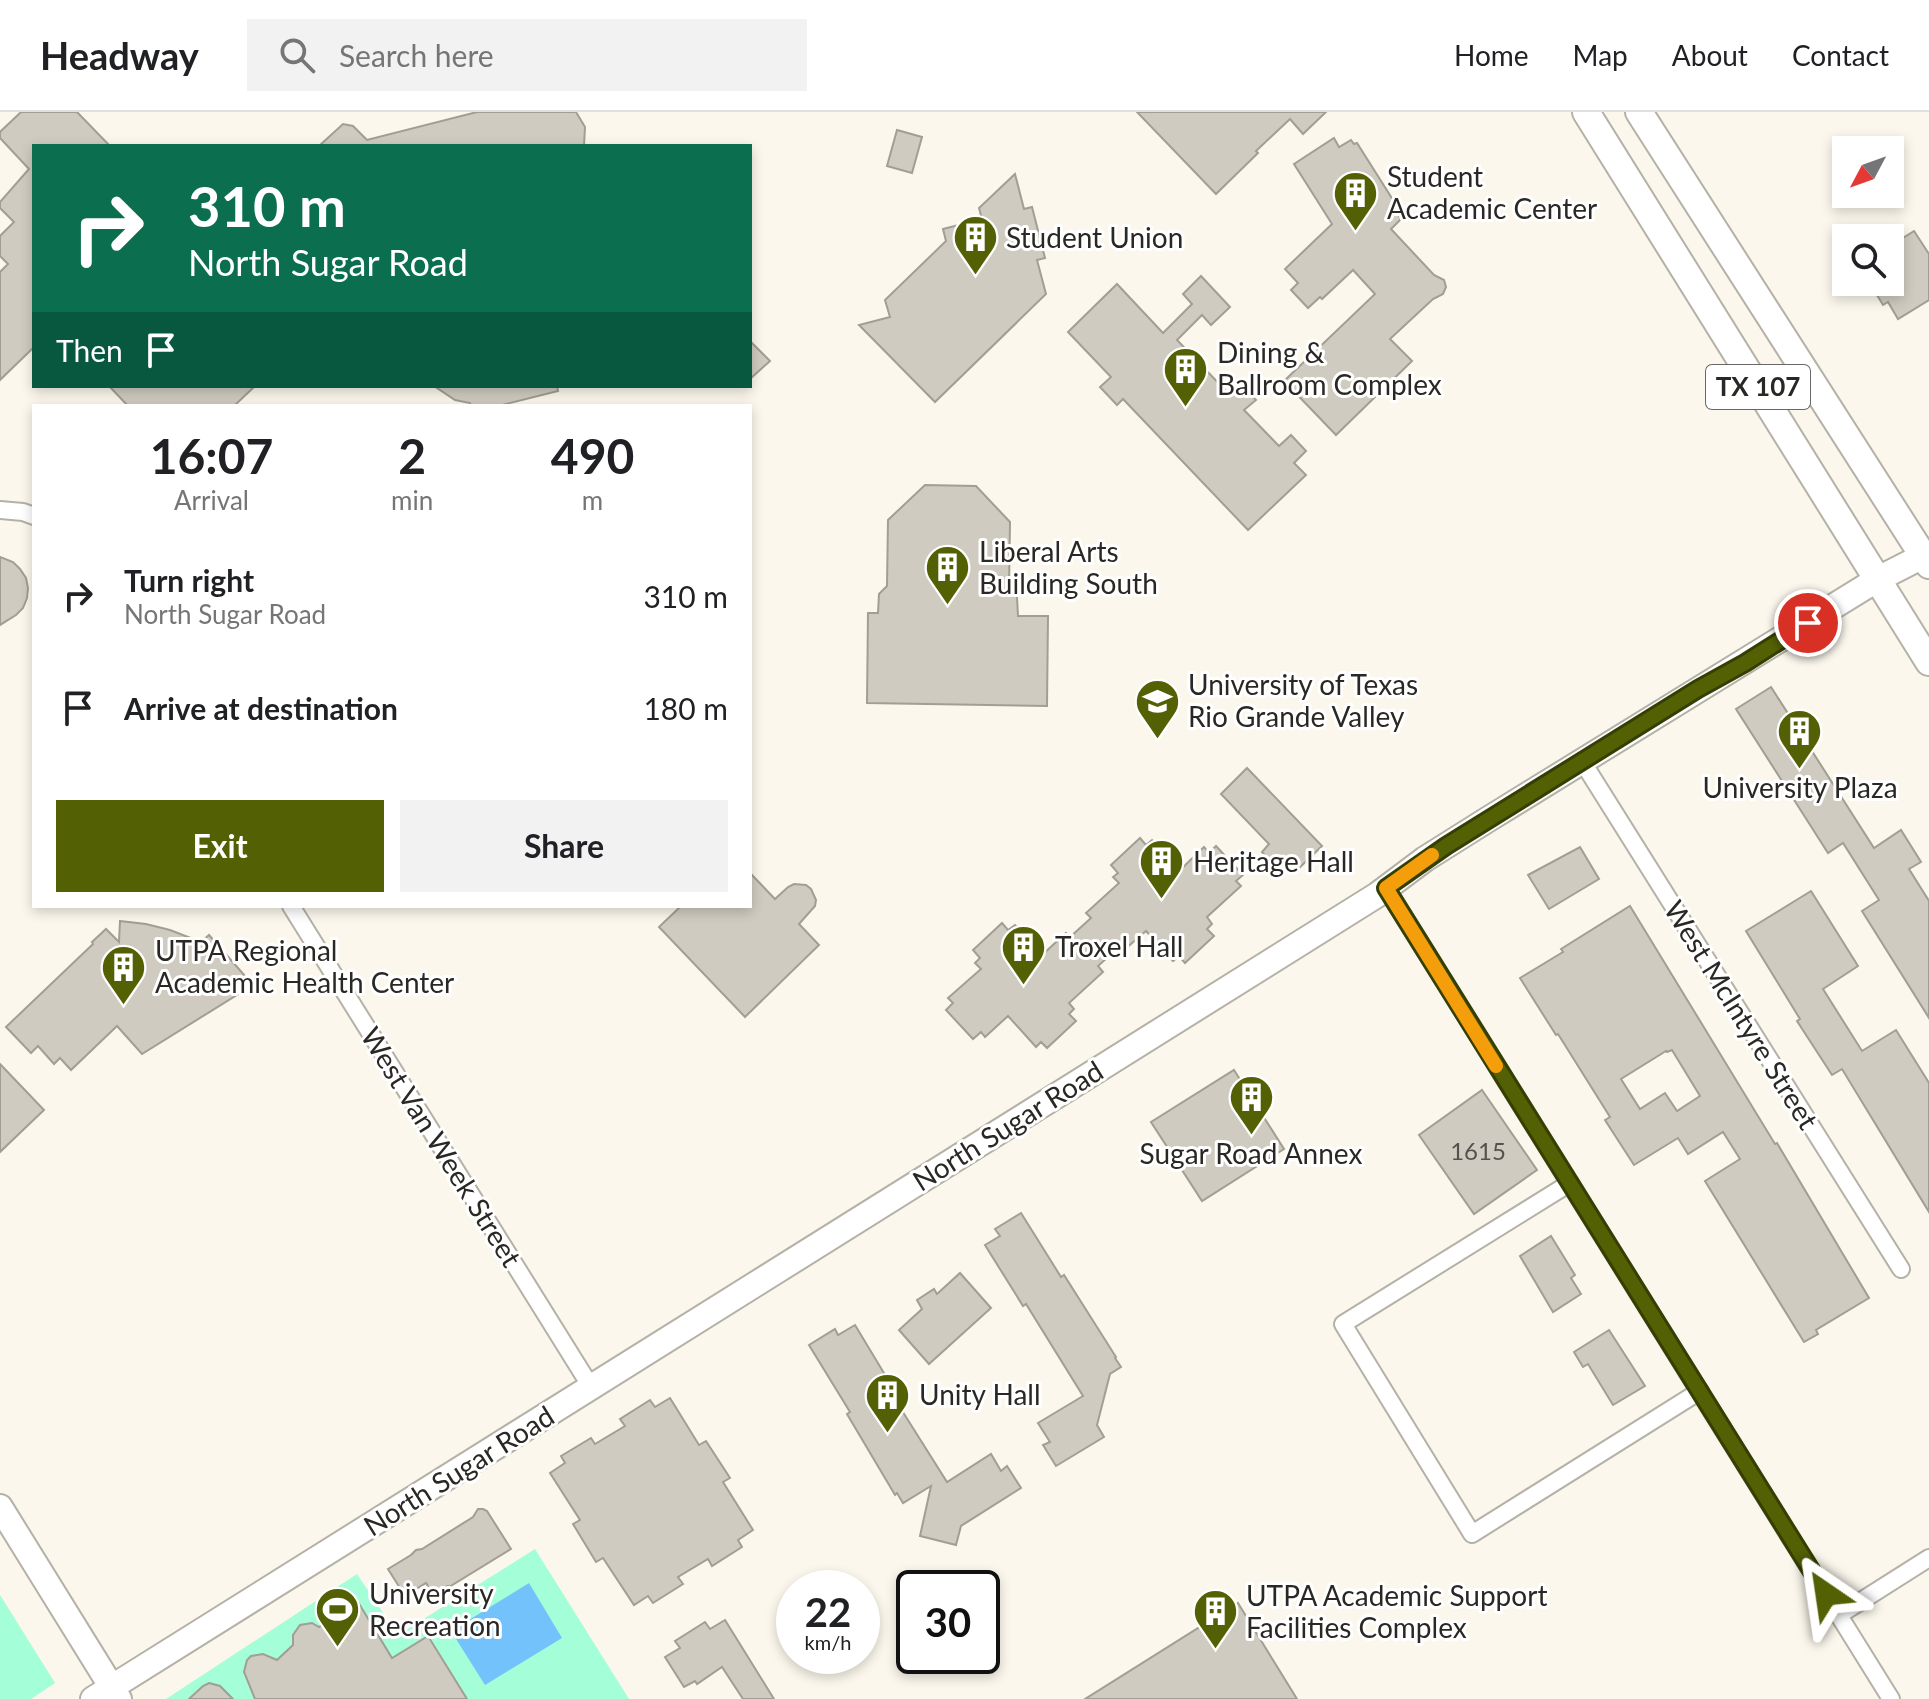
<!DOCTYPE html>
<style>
body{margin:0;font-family:Lato,sans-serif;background:#f2f2f2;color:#202124;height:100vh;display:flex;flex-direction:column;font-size:30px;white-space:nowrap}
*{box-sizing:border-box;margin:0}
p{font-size:26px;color:#757577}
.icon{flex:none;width:44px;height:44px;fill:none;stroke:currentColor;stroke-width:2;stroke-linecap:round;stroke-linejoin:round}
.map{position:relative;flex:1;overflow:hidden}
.drawer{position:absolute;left:32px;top:292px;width:720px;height:504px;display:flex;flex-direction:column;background:#fff;border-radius:0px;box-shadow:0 4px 12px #0003}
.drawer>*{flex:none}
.banner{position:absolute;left:32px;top:32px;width:720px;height:244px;border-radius:0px;box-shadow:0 4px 12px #0003;background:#0b6e4f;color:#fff;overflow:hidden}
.needle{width:52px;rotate:229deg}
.tools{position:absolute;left:1832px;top:24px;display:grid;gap:16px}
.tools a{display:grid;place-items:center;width:72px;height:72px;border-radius:0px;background:#fff;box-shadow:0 4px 12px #0003;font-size:40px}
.speed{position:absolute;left:776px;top:1458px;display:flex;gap:16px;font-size:40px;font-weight:700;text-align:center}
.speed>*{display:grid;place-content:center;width:104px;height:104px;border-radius:50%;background:#fff;box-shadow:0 4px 12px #0003;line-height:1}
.speed small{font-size:20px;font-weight:400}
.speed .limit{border:4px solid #111;border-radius:12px;background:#fff;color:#111}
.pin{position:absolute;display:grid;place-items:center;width:68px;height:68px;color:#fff;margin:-34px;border:4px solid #fff;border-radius:50%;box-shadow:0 2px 8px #0007}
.me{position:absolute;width:88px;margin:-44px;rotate:328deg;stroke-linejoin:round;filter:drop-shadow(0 0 6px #0008)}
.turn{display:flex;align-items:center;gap:28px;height:168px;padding:0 24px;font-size:36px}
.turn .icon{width:104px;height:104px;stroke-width:2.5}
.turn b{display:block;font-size:56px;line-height:68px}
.then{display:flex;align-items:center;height:76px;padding:0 24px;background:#0003;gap:16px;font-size:30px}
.eta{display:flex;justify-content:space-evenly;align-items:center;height:136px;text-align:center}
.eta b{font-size:48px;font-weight:700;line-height:56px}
.action{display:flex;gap:16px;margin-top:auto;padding:16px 24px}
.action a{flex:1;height:92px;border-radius:0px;background:#536104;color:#fff;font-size:32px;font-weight:700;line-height:92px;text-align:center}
.action a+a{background:#f2f2f2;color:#202124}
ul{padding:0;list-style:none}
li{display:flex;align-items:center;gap:24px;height:112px;padding:0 24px}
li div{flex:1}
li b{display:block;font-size:30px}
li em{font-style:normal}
header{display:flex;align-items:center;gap:48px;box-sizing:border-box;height:112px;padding:0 40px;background:#fff;border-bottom:2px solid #e0e0e0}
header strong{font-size:38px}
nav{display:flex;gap:44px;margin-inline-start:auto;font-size:28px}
.search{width:560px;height:72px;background:#f2f2f2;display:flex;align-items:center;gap:20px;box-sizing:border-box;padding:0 28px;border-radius:0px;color:#757577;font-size:30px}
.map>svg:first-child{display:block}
.green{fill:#a4fed7}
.water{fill:#73c2fc}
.building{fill:#cfcbc0;stroke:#a19e94;stroke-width:2;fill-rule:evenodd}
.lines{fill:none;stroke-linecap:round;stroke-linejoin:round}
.street-casing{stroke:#b5b1a7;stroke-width:20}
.secondary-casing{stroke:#b5b1a7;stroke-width:28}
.primary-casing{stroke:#b5b1a7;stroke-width:30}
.street{stroke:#fff;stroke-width:16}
.secondary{stroke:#fff;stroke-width:24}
.primary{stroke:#fff;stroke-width:26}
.route-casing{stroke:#363f03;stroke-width:20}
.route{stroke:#536104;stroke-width:14}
.slow{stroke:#f59e0b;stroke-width:14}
.labels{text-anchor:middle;stroke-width:6;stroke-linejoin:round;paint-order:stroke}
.number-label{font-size:24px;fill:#52514b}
.shield{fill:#fff;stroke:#696866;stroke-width:2}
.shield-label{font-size:26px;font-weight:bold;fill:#292824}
.poi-label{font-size:28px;fill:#292824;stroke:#fff;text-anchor:start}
.street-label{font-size:28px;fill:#292824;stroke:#fff}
</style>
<header>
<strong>Headway</strong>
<div class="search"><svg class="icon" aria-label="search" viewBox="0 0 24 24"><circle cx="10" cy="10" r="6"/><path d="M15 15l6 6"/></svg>Search here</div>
<nav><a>Home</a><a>Map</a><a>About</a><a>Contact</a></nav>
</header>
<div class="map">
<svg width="1929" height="1587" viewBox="0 0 1929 1587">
<rect width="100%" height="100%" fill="#fbf7ec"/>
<!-- green -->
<g class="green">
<polygon points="535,1437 629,1587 166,1587 357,1462 398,1523"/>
<polygon points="0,1483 55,1571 31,1587 0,1587"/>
</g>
<!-- water -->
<polygon class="water" points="529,1471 562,1526 485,1573 451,1519"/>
<!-- building -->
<g class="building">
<polygon points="21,0 77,0 110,34 34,34 34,235 0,268 0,160 8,152 0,144 0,124 14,110 0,96 0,90 29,57 0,26 0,20"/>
<polygon points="477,0 576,0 585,15 584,34 319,34 343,12 353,14 367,28"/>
<polygon points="1137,0 1326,0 1303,22 1290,7 1256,39 1258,41 1216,82"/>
<polygon points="897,18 922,25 912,61 887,54"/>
<polygon points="1334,26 1339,35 1351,28 1354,32 1357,31 1400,99 1397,101 1401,107 1391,117 1434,163 1444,168 1446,175 1443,182 1433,187 1390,227 1412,249 1336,323 1284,269 1375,182 1353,158 1322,187 1320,185 1308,196 1291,178 1298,171 1285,157 1332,112 1294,52"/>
<polygon points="1015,62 1024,97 1032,95 1045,146 1037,148 1046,182 935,290 859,213 890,205 885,188 946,129 943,117 982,107 979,96"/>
<polygon points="1914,119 1929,142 1929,188 1898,207 1888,190 1883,193 1869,170 1890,170 1890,134"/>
<polygon points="1201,164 1230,195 1211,213 1202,203 1177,228 1229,282 1240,271 1256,288 1244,298 1279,334 1291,323 1306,339 1294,351 1306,363 1248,418 1123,287 1117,293 1100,275 1111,265 1068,220 1117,172 1163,221 1192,192 1183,182"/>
<polygon points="750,229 770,249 750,267"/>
<polygon points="109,274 255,274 234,294 128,294"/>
<polygon points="434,274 557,274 558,279 498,294 471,294 470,291 455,288"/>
<polygon points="925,373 976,374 1010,410 1009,477 1017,485 1018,504 1048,504 1047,594 867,591 868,501 878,501 879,482 887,474 888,408"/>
<polygon points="0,445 13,450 20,457 26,466 28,476 27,486 23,496 16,503 0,513"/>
<polygon points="1771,575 1874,736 1901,718 1921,750 1909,757 1929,789 1929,906 1862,799 1879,788 1843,731 1828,741 1736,597"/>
<polygon points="1247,656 1322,734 1295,760 1281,744 1273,752 1262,740 1269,732 1221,682"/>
<polygon points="1140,726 1146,733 1152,728 1180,758 1204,735 1209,741 1216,734 1243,763 1236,769 1241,774 1207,805 1212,812 1207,817 1214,824 1185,851 1179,844 1173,849 1146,819 1123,839 1119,835 1098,854 1103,860 1069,891 1074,897 1069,902 1076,909 1047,936 1041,930 1036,935 1008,904 985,925 981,920 973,927 946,898 953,891 948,886 981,857 975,851 980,846 973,838 1002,811 1008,818 1015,813 1042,843 1066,821 1070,825 1091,806 1086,801 1119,771 1113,765 1118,761 1111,753"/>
<polygon points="1580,735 1599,767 1549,797 1528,763"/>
<polygon points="750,761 775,787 788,775 794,772 806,773 811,777 816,788 815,794 799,812 819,833 745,905 659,815 681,794 750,794"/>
<polygon points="1811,779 1858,854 1823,877 1862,939 1896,918 1929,971 1929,1100 1842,957 1832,963 1797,909 1800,907 1746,819"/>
<path d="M1630,794L1775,1032L1777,1031L1869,1186L1816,1218L1818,1222L1804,1230L1705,1069L1740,1047L1723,1020L1688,1042L1678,1026L1634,1053L1605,1008L1610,1005L1558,922L1556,923L1520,866L1563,840L1561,837ZM1672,938L1700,984L1677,999L1665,981L1640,997L1621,967L1666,939L1667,940Z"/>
<polygon points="120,809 146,812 170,818 201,830 209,823 253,873 142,942 117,914 71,958 60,946 54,952 38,934 31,941 6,915 93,832 92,830 106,817 119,830"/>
<polygon points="0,952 44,998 0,1040"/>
<polygon points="1234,958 1284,1037 1202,1089 1151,1010"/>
<polygon points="1482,978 1537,1058 1474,1102 1419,1023"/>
<polygon points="1021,1101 1061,1165 1064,1163 1116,1245 1115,1246 1121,1255 1110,1262 1097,1313 1104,1325 1056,1354 1043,1333 1050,1330 1038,1311 1083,1284 1026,1192 1023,1194 985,1133 1000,1124 995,1117"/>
<polygon points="1551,1124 1575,1163 1571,1166 1581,1182 1553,1200 1520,1144"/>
<polygon points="960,1161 991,1196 929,1252 899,1218 922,1197 917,1188 934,1177 937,1182"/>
<polygon points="855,1213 893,1276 889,1278 947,1370 991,1342 1001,1359 1007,1354 1021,1376 961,1414 956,1433 920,1424 931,1374 903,1391 897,1381 895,1383 847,1302 850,1300 809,1233 835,1217 838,1223"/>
<polygon points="1609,1218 1645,1274 1613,1293 1588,1252 1583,1255 1574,1240"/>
<polygon points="670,1286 699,1333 706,1329 730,1366 723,1370 753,1418 738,1428 742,1435 712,1454 708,1447 678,1465 683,1472 653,1491 648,1484 634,1493 603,1446 596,1450 573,1412 580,1408 550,1361 565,1351 561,1344 591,1326 595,1332 625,1314 620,1307 650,1288 655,1295"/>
<polygon points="478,1397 483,1397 487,1399 511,1437 449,1475 448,1474 438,1478 430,1478 426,1471 405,1484 388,1457 411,1443 416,1438 422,1437 473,1405"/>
<polygon points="358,1490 392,1546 428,1524 467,1587 255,1587 244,1560 247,1548 251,1544 263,1542 277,1548 293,1533 293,1523 300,1513 312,1511 319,1515"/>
<polygon points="1238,1491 1297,1587 1085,1587"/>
<polygon points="725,1508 774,1587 743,1587 722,1555 697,1572 695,1569 684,1575 665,1545 680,1536 675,1529 705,1510 710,1517"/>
<polygon points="209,1571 220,1574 233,1587 189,1587 203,1574"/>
</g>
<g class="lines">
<defs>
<g id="street">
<polyline points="0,398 23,400 34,404"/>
<polyline points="1582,649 1901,1157"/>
<polyline points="1386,776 1891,1587"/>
<polyline points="291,794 591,1275"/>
<polyline points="1570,1071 1343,1212 1472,1422 1700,1279"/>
<polyline points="1839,1503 1929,1446"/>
</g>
<g id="secondary">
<polyline points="0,1395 119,1587"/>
<polyline points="93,1587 1377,783 1425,747 1487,708 1878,467 1923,444"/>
</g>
<g id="primary">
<polyline points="1586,0 1929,550"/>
<polyline points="1639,0 1929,453"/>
</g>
</defs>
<!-- street casing -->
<use href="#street" class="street-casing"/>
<!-- secondary casing -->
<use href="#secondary" class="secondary-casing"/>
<!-- primary casing -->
<use href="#primary" class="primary-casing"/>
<!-- street -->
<use href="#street" class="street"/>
<!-- secondary -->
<use href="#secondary" class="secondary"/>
<!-- primary -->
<use href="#primary" class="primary"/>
</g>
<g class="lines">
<defs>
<polyline id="route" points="1808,511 1745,551 1698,577 1446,734 1386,776 1826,1482"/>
</defs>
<!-- route casing -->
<use href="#route" class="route-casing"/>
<!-- route -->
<use href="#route" class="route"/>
<!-- slow -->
<polyline class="slow" points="1432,743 1386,776 1496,954"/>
</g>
<!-- icons -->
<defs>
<symbol id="building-pin" viewBox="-11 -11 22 30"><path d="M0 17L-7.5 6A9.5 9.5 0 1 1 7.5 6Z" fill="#536104" stroke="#fff"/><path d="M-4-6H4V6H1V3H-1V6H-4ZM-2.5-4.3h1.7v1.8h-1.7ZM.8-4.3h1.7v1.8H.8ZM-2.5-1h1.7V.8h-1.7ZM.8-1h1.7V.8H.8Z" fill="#fff"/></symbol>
<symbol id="university-pin" viewBox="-11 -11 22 30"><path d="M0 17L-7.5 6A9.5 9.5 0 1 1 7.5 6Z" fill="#536104" stroke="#fff"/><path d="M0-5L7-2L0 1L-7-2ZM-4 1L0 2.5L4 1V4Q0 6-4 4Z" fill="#fff"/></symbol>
<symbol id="stadium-pin" viewBox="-11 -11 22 30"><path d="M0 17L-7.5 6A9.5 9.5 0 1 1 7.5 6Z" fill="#536104" stroke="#fff"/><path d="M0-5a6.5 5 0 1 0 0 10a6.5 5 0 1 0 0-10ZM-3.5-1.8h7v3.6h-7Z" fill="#fff"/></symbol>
</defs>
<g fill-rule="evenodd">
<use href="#building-pin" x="1330" y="56" width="51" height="69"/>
<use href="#building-pin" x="950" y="100" width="51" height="69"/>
<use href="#building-pin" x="1160" y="232" width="51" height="69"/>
<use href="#building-pin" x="922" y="430" width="51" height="69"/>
<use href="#university-pin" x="1132" y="564" width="51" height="69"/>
<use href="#building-pin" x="1774" y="594" width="51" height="69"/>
<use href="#building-pin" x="1136" y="724" width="51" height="69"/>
<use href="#building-pin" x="998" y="810" width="51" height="69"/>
<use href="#building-pin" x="98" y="830" width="51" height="69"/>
<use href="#building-pin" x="1226" y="960" width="51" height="69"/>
<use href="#building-pin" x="862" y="1258" width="51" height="69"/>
<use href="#stadium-pin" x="312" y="1472" width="51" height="69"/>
<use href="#building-pin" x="1190" y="1474" width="51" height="69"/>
</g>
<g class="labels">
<!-- number labels -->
<g class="number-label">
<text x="1478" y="1048">1615</text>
</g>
<!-- shield labels -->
<rect class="shield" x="1706" y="253" width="104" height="44" rx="6"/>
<g class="shield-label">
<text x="1758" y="284">TX 107</text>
</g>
<!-- poi labels -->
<g class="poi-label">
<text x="1387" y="75">Student<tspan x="1387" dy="32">Academic Center</tspan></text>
<text x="1006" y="136">Student Union</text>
<text x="1217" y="251">Dining &amp;<tspan x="1217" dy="32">Ballroom Complex</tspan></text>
<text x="979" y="450">Liberal Arts<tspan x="979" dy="32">Building South</tspan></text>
<text x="1188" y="583">University of Texas<tspan x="1188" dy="32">Rio Grande Valley</tspan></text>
<text x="1800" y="686" text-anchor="middle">University Plaza</text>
<text x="1193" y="760">Heritage Hall</text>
<text x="1055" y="845">Troxel Hall</text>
<text x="155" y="849">UTPA Regional<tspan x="155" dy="32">Academic Health Center</tspan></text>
<text x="1251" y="1052" text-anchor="middle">Sugar Road Annex</text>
<text x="919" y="1293">Unity Hall</text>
<text x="369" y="1492">University<tspan x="369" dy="32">Recreation</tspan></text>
<text x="1246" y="1494">UTPA Academic Support<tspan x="1246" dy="32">Facilities Complex</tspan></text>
</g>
<!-- street labels -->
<g class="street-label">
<text transform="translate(1741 903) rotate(58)" y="10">West McIntyre Street</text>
<text transform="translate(1008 1014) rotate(-32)" y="10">North Sugar Road</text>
<text transform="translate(441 1035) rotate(58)" y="10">West Van Week Street</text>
<text transform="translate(459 1359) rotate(-32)" y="10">North Sugar Road</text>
</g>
</g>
</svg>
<div class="tools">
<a><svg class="needle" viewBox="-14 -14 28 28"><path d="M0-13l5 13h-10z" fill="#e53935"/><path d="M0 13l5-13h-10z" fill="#757577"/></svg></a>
<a><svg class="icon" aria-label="search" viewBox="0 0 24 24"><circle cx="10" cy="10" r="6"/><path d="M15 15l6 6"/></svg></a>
</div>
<div class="speed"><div>22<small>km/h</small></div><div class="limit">30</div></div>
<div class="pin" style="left:1808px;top:511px;background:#d93025"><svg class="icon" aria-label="arrive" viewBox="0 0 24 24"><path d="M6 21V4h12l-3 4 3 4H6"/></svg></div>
<svg class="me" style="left:1826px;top:1482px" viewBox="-20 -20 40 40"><path d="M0-17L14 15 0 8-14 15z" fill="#536104" stroke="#fff" stroke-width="4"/></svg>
<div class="banner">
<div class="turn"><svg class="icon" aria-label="right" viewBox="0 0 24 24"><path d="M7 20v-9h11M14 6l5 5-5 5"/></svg><div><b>310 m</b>North Sugar Road</div></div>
<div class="then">Then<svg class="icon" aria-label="arrive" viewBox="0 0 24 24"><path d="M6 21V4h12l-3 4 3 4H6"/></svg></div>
</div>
<section class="drawer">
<div class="eta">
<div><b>16:07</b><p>Arrival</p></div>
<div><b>2</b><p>min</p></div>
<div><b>490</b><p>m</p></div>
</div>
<ul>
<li><svg class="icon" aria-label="right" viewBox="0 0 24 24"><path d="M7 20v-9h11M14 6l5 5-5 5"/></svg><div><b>Turn right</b><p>North Sugar Road</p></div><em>310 m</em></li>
<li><svg class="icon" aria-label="arrive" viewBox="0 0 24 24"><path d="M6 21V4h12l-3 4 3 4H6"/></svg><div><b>Arrive at destination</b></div><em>180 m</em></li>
</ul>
<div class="action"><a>Exit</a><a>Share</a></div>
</section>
</div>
